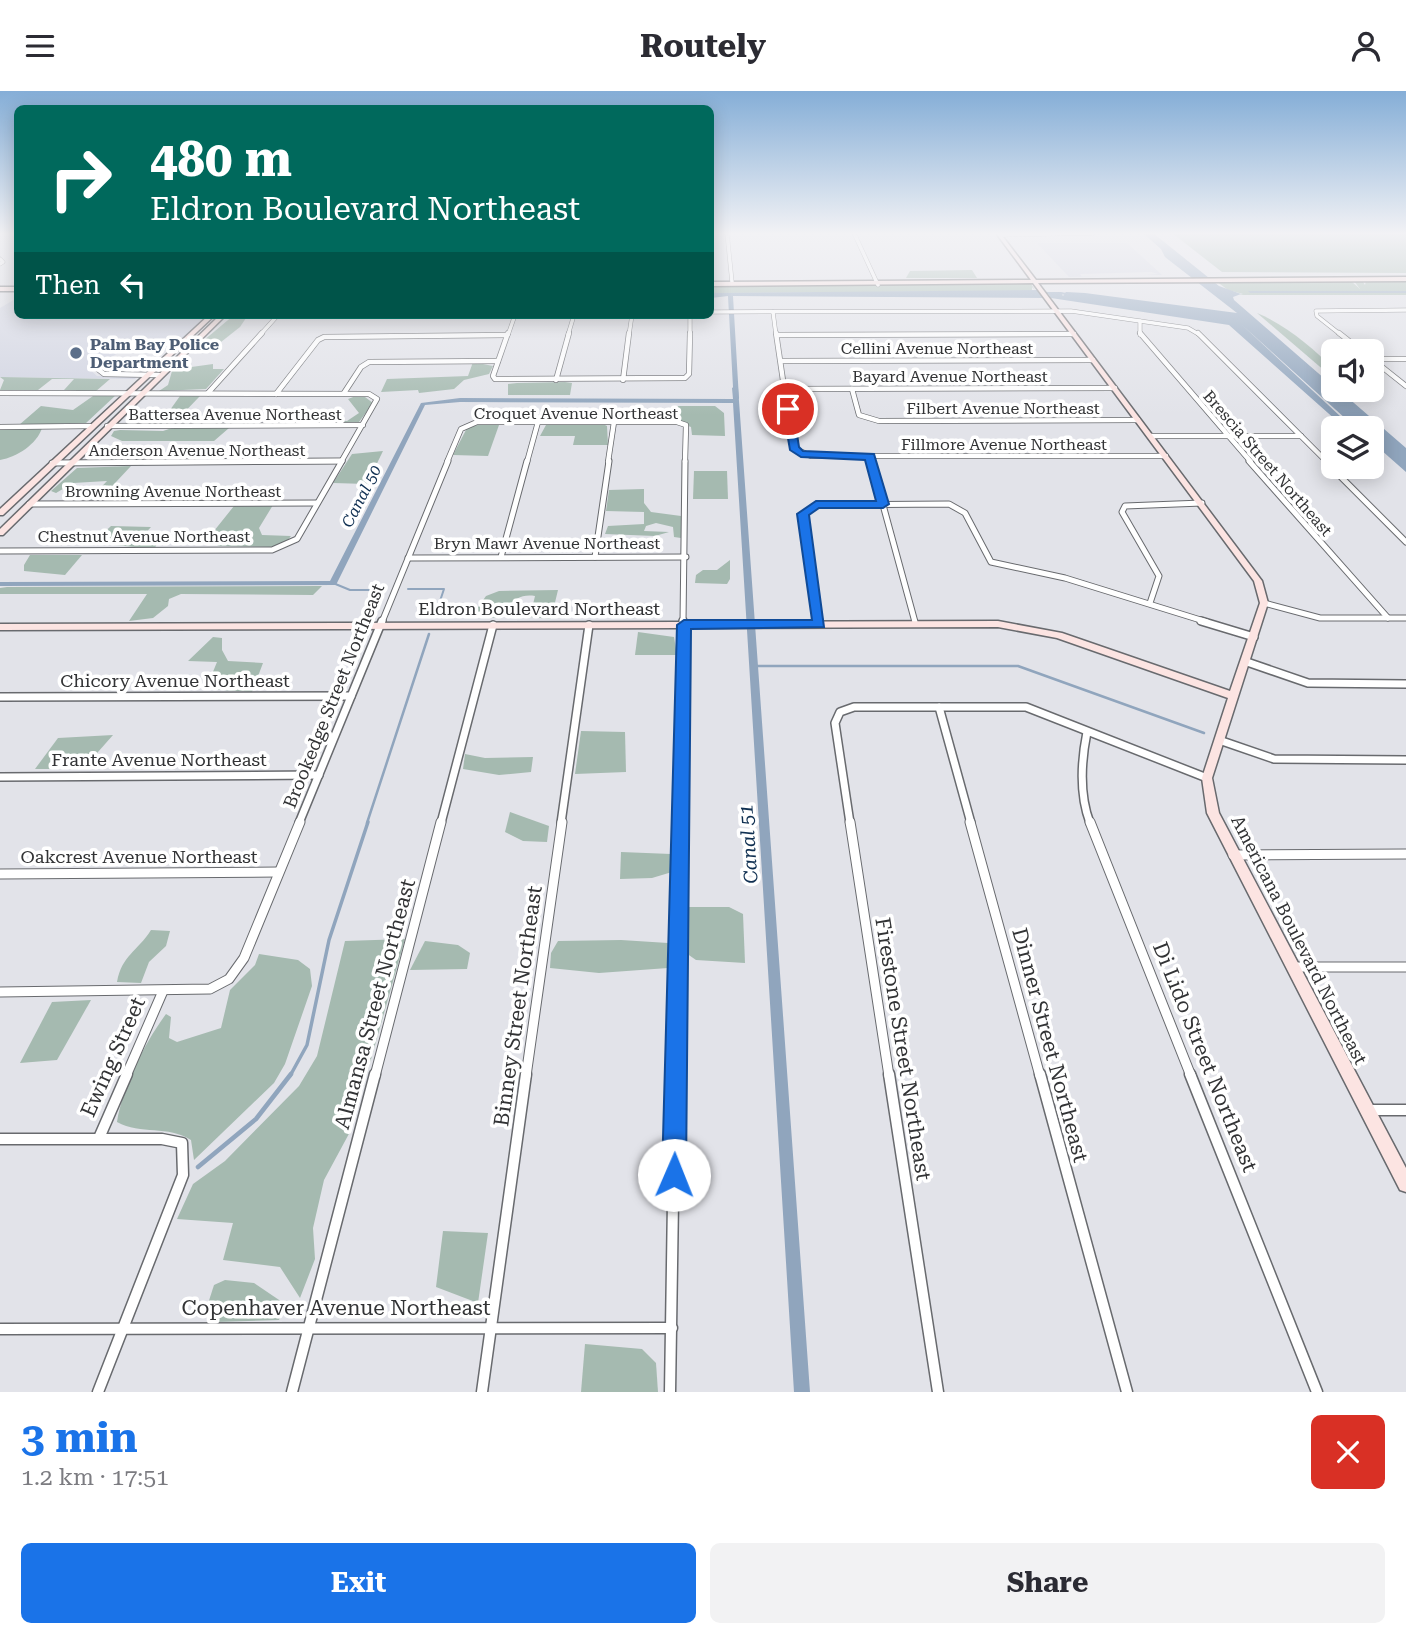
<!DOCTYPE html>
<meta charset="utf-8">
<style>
body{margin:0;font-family:"Roboto Serif",serif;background:#f2f2f3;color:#2b2b33;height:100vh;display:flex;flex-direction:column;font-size:26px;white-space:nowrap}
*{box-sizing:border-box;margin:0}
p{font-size:23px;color:#7c7c81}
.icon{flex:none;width:38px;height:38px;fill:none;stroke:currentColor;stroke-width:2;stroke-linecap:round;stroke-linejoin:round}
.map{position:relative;height:1301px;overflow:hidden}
.panel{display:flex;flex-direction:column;background:#fff;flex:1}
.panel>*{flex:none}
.guide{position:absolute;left:14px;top:14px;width:700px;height:214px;border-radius:10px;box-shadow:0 4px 18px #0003;background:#00695c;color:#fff;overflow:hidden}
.tools{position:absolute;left:1321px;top:248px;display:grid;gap:14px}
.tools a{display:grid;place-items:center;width:63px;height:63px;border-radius:10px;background:#fff;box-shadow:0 4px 18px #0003;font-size:35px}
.pin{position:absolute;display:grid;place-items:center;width:60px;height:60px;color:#fff;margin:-30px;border:4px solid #fff;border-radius:50%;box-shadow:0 2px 7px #0007}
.me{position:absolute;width:77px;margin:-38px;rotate:1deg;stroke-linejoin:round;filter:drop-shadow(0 0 5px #0008)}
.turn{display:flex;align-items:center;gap:24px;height:147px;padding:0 21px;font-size:32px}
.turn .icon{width:91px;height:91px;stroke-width:2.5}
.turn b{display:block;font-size:49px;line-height:60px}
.then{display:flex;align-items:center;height:66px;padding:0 21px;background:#0003;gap:14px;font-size:26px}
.round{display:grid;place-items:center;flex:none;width:74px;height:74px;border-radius:10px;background:#f2f2f3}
.headline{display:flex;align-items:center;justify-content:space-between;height:119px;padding:0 21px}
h1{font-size:42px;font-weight:700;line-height:52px;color:#1a73e8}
.primary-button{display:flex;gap:14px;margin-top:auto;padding:14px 21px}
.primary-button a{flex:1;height:80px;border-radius:10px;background:#1a73e8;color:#fff;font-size:28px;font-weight:700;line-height:80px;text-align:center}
.primary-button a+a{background:#f2f2f3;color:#2b2b33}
header{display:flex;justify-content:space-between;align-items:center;height:91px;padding:0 21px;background:#fff;font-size:32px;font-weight:700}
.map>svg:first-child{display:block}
.built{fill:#d2d5e2}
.green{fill:#a5bab0}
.water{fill:#90a5bd}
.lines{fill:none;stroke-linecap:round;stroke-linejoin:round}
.stream-far3{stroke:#90a5bd;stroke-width:2}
.stream-far2{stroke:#90a5bd;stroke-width:2.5}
.stream-far1{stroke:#90a5bd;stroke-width:3.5}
.stream{stroke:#90a5bd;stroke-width:4.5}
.canal{fill:#90a5bd;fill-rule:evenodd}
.street-far5-casing{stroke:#686a6e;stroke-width:4.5}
.street-far4-casing{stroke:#686a6e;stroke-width:6}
.street-far3-casing{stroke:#686a6e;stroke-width:7}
.street-far2-casing{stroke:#686a6e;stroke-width:10}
.street-far1-casing{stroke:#686a6e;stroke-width:11}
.street-casing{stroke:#686a6e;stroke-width:13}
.secondary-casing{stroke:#686a6e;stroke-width:3}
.street-far5{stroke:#fff;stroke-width:3.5}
.street-far4{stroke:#fff;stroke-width:4.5}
.street-far3{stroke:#fff;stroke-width:5}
.street-far2{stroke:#fff;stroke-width:7}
.street-far1{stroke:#fff;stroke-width:9}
.street{stroke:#fff;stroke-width:10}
.secondary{fill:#fce4e2;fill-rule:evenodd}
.route{fill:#1a73e8;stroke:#114b97;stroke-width:2}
.service-dot{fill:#5c6f8a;stroke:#fff;stroke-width:2.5}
.labels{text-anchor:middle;stroke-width:7;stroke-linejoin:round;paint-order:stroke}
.far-service-label{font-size:16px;font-weight:bold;fill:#4e5e75;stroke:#fff;text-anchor:start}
.far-street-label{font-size:16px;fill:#323335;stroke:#fff}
.far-water-label{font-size:16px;font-style:italic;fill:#0f2f51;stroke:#fff}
.street-label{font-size:18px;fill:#323335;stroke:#fff}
.water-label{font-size:19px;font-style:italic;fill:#0f2f51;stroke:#fff}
.near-street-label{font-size:21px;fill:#323335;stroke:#fff}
</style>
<header><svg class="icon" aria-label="menu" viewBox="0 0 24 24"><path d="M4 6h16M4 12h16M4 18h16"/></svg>Routely<svg class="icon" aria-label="person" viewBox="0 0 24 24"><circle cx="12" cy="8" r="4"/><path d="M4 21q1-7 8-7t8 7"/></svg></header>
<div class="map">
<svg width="1406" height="1301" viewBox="0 0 1406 1301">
<rect width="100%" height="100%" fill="#e2e3e9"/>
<!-- built -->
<g class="built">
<polygon points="1037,152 1127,152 1162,184 1145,184 1158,183 1151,181 1080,183 1082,186 1102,185 1069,186"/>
<polygon points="17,207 18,224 209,224 173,258 124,259 89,278 97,285 137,285 135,288 0,286 0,217"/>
</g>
<!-- green -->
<g class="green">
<polygon points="1172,142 1406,142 1406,182 1222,181"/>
<polygon points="972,179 977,187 906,187 910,180"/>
<polygon points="1216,190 1351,190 1360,198 1354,190 1363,191 1365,194 1366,190 1406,190 1406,204 1239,204 1243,203 1228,199"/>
<polygon points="1031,193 1035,199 1032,196 1032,200 711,202 711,195"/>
<path d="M1257,222C1284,233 1314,257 1333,278V287Z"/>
<polygon points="234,224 248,224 240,236 221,251 203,250"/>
<polygon points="473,271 493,275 489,283 464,289 454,298 419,302 418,299 381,301 387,288 468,285"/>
<polygon points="213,273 213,278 224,278 206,298 159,300 168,294 172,280 177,278"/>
<polygon points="0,286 110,288 95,301 64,299 74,288 52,288 38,299 0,299 4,289"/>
<polygon points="517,292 565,291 572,292 570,304 508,304 508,293"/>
<polygon points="361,303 373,312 359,331 318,333 321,328 347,330 359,322 348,308"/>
<polygon points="116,304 86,332 19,334 41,315 73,319 93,305"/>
<polygon points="180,305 200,305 175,331 160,333"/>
<polygon points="674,315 715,315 724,322 725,345 692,344 691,336 672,329"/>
<polygon points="603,333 607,335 608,354 573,354 575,345 540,345 546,334"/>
<polygon points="478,334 499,334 488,365 453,364 467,337"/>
<path d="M42,337C37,353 17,366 0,369V338Z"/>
<polygon points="172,337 229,337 214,350 122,350 111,345 114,340 120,339 163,340"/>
<polygon points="383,360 367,393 333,392 352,363"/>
<polygon points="131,375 101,407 89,409 107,390 73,392 56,402 51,400 77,377"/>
<polygon points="694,380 727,380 728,408 693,408"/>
<polygon points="644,398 644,412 651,421 681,425 681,447 674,446 673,436 656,432 646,435 644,440 669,441 655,445 605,443 608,435 644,433 644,421 606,420 609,399"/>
<polygon points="273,414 259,437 262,444 291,445 285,453 270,456 218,455 210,445 234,415"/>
<polygon points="111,435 151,436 140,448 156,454 155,458 93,452"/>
<polygon points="30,464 82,464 65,484 24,480 24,474"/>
<polygon points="730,469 730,488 727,493 695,492 696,484 703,479 717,479"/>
<polygon points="322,495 313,504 181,503 169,508 168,515 153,527 129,530 147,503 0,503 0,497 7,496"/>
<path d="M558,499L551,528L530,526L535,505C517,502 509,513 499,527L472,525L486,505L499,500Z"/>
<polygon points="638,541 674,546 677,564 635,564"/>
<polygon points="213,546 222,547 222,559 228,570 263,572 252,601 206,598 217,571 188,570"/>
<polygon points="581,640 625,641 626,681 575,683"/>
<polygon points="113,644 83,678 35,678 58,647"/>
<polygon points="465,663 485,667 533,666 531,681 499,684 463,678"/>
<polygon points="510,721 549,735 547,751 523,750 505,741"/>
<polygon points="621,761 671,763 672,781 652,787 620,788"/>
<polygon points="687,816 729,816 743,823 745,872 696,869 686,862"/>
<path d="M151,839L170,840L166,855L149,871L141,892L117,891C122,864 137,861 151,839Z"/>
<polygon points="405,848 351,1039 324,1089 313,1137 315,1168 300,1207 280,1176 223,1169 233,1132 177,1128 193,1093 225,1070 299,995 317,965 345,850"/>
<polygon points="621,849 668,852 668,877 599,882 550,877 551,862 558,850"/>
<polygon points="425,850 458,854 470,862 467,878 410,879"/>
<path d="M259,863L298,869L310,878L312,895L285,973L274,992L194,1069L191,1049C168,1034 141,1044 117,1031C123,995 144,953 166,923L171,926L169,947L177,951L221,937L230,899L255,874Z"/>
<polygon points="91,909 57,969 20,972 52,911"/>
<polygon points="443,1140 488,1142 478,1212 436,1196"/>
<polygon points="225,1189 254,1192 285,1213 279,1229 217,1231 205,1222 214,1194"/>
<polygon points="585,1253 642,1258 656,1272 658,1301 581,1301"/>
</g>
<!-- water -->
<g class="water">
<polygon points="1143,142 1153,142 1219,195 1241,203 1233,206 1234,209 1333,295 1334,299 1339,299 1406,357 1406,381 1372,351 1372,338 1357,338 1241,233 1354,338 1346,338 1229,234 1051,207 1047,201 1064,201 1061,202 1063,205 1066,201 1085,202 1237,222 1165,166 1161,158"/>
<polygon points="1038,199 1047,207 733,205 739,308 734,307 733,296 728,205 711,207 710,202"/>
</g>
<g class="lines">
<!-- stream-far3 -->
<g class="stream-far3">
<polyline points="333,492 350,499 381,499"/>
<polyline points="408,498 444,498 435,525"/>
</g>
<!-- stream-far2 -->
<g class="stream-far2">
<polyline points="754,575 1018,575 1204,642"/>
<polyline points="367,732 429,543"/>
</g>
<!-- stream-far1 -->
<polyline class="stream-far1" points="290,985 307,954 329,849 368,731"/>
<!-- stream -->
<polyline class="stream" points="198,1076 256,1028 291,983"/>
<!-- canal -->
<g class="canal">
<polygon points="1026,200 1073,202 1075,203 1073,204 1028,202"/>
<polygon points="1248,200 1406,200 1406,202 1250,202"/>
<polygon points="735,295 738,297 739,310 810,1301 794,1301 733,312 460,311 425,314 336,494 0,495 0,491 330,490 421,312 460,307 733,308 732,297"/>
</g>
<defs>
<g id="street-far5">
<polyline points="727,142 732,191"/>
<polyline points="854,142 878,194"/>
<polyline points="1000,144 1094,142"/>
<polyline points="0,168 3,171 0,173"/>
<polyline points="710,221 1071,220 1188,237 1200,244"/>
<polyline points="773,221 776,244"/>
<polyline points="1140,230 1140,244"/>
<polyline points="260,244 278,224"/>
<polyline points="503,244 507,244"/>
<polyline points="508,244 515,224"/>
<polyline points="568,244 574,224"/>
<polyline points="629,244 632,224"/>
<polyline points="690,244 690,224"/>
<polyline points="777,244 1074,243"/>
<polyline points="1341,244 1317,225 1316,220 1406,219"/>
</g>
<g id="street-far4">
<polyline points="508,242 493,285 495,288 685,287 689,283 690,242"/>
<polyline points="776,242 793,357 811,365 1166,365"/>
<polyline points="1140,242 1251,371"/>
<polyline points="1198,242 1327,371"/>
<polyline points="1339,242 1363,261"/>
<polyline points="777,244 1074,243"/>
<polyline points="1372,268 1406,295"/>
<polyline points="1372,268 1406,268"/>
<polyline points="781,270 1093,269"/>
<polyline points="95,276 104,283 159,284"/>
<polyline points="556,289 569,242"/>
<polyline points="623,289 629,242"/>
<polyline points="786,298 1115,297"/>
<polyline points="852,298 859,324 879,330 1138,329"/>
<polyline points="0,302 369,303 377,308 341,371"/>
<polyline points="208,302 262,242"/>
<polyline points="344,302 361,276 369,271 498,270"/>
<polyline points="276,303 318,249 324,246 507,244"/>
<polyline points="107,335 363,334"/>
<polyline points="0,336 90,335"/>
<polyline points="1150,345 1301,345"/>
<polyline points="870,365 872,371"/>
<polyline points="144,371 342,370"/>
<polyline points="447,371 461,338 477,331 677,331 686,334 685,371"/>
<polyline points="527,371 538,331"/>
<polyline points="608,371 614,331"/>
</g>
<g id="street-far3">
<polyline points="871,370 915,531"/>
<polyline points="1249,370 1388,527"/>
<polyline points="1325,370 1406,451"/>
<polyline points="52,372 342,370"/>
<polyline points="29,413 317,412"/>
<polyline points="0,460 272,459 297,448 342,370"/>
<polyline points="501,466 527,370"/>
<polyline points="595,466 609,370"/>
<polyline points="408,467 686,466"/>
<polyline points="1150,512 1159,485 1122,421 1125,415 1202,412"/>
<polyline points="1264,512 1320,527 1406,527"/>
<polyline points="382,531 448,370"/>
<polyline points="683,531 685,370"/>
<polyline points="819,531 803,423 816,414 949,413 965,422 991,471 1065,487 1207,531"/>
</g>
<g id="street-far2">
<polyline points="819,530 819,533"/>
<polyline points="1201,530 1254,546"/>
<polyline points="1247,571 1308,592 1406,593"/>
<polyline points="0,606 351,605"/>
<polyline points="939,616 971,732"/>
<path d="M1087,641C1081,671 1079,703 1090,732"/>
<polyline points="1219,649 1274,668 1406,669"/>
<polyline points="0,686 319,684"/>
<polyline points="299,732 382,530"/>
<polyline points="441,732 493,534"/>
<polyline points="561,732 589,534"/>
<polyline points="679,732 683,530"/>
<polyline points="850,732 835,632 840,621 854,616 1026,616 1207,687"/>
</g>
<g id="street-far1">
<polyline points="850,731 889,985"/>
<polyline points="970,731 1040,985"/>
<polyline points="1090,731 1191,985"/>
<polyline points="1233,764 1406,763"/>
<polyline points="0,783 278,781"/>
<polyline points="1292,876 1406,876"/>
<polyline points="0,901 210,898 229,888 244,867 300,731"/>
<polyline points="126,985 163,900"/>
<polyline points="375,985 441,731"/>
<polyline points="526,985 562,731"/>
<polyline points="675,985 679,731"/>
</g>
<g id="street">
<polyline points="889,983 938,1301"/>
<polyline points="1040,983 1127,1301"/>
<polyline points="1190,983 1317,1301"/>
<polyline points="1368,1019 1406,1019"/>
<polyline points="99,1047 127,983"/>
<polyline points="0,1048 162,1048 182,1052 183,1084 98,1301"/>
<polyline points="0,1238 672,1237"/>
<polyline points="292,1301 375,983"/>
<polyline points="482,1301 526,983"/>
<polyline points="670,1301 675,983"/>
</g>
<g id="secondary">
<polygon points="996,142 1000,142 1036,189 1406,186 1406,190 1038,192 1262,490 1268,512 1212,687 1219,722 1406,1077 1406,1101 1400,1099 1207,722 1202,687 1228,607 1057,547 998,536 0,539 0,533 998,530 1062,542 1230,600 1260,512 1254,490 1033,192 710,195 710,191 1031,189"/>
<rect x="0" y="196" width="18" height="4"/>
<polygon points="209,224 215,224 3,424 0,424 0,418"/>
<polygon points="220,224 226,224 3,444 0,444 0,438"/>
</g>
</defs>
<!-- street-far5 casing -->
<use href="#street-far5" class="street-far5-casing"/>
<!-- street-far4 casing -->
<use href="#street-far4" class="street-far4-casing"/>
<!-- street-far3 casing -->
<use href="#street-far3" class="street-far3-casing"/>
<!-- street-far2 casing -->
<use href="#street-far2" class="street-far2-casing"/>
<!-- street-far1 casing -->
<use href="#street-far1" class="street-far1-casing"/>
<!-- street casing -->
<use href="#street" class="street-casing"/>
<!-- secondary casing -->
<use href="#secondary" class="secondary-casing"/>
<!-- street-far5 -->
<use href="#street-far5" class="street-far5"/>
<!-- street-far4 -->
<use href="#street-far4" class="street-far4"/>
<!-- street-far3 -->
<use href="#street-far3" class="street-far3"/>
<!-- street-far2 -->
<use href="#street-far2" class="street-far2"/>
<!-- street-far1 -->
<use href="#street-far1" class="street-far1"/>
<!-- street -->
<use href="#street" class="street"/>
<!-- secondary -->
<use href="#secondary" class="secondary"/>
</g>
<!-- sky -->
<linearGradient id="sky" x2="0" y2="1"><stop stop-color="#85aed7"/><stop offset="0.44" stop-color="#f2f2f5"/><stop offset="1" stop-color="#f2f2f5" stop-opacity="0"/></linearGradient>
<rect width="1406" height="324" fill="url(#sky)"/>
<!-- route -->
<polygon class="route" points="788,315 793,318 799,356 803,360 874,363 889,413 883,417 819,417 809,424 824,536 691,538 686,1084 683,1092 674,1096 666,1092 662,1084 677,534 684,529 812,529 797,423 816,410 876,410 865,369 801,366 790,359 783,318"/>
<!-- markers -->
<circle class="service-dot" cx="76" cy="262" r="7"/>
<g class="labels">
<!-- far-service labels -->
<g class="far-service-label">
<text x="90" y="259">Palm Bay Police<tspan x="90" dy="18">Department</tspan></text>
</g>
<!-- far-street labels -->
<g class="far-street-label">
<text x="937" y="263">Cellini Avenue Northeast</text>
<text x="950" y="291">Bayard Avenue Northeast</text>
<text x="1003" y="323">Filbert Avenue Northeast</text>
<text x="576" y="328">Croquet Avenue Northeast</text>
<text x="235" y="329">Battersea Avenue Northeast</text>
<text x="1004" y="359">Fillmore Avenue Northeast</text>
<text x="197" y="365">Anderson Avenue Northeast</text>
<text transform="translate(1268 372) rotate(49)" y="6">Brescia Street Northeast</text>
<text x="173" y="406">Browning Avenue Northeast</text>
<text x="144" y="451">Chestnut Avenue Northeast</text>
<text x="547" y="458">Bryn Mawr Avenue Northeast</text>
</g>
<!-- far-water labels -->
<g class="far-water-label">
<text transform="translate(361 405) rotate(-63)" y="6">Canal 50</text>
</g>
<!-- street labels -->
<g class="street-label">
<text x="539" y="524">Eldron Boulevard Northeast</text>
<text x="175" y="596">Chicory Avenue Northeast</text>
<text transform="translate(334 605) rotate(-68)" y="6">Brookedge Street Northeast</text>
<text x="159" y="675">Frante Avenue Northeast</text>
<text x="139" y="772">Oakcrest Avenue Northeast</text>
<text transform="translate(1299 849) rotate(63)" y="6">Americana Boulevard Northeast</text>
</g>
<!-- water labels -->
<g class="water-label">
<text transform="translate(748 753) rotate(-94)" y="7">Canal 51</text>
</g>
<!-- near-street labels -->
<g class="near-street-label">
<text transform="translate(375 913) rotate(-75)" y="7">Almansa Street Northeast</text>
<text transform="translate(518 915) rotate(-82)" y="7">Binney Street Northeast</text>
<text transform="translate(1050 954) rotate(75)" y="7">Dinner Street Northeast</text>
<text transform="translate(903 958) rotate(81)" y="7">Firestone Street Northeast</text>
<text transform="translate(113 966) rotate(-66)" y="7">Ewing Street</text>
<text transform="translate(1205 966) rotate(68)" y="7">Di Lido Street Northeast</text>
<text x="336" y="1224">Copenhaver Avenue Northeast</text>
</g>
</g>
</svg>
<div class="tools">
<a><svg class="icon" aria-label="sound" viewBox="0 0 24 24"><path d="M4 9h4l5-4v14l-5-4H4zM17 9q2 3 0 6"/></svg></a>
<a><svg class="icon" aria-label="layers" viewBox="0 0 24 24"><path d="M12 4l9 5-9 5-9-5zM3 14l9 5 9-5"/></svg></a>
</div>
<div class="pin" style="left:788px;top:318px;background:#d93025"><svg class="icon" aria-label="arrive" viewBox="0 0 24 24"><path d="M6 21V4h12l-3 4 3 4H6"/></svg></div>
<svg class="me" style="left:674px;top:1084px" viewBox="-20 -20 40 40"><circle r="19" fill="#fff"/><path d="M0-13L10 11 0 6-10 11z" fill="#1a73e8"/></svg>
<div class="guide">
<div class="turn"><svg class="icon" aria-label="right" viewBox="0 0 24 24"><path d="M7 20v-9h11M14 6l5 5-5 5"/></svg><div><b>480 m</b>Eldron Boulevard Northeast</div></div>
<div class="then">Then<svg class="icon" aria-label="left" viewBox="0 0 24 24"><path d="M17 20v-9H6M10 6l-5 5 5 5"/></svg></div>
</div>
</div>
<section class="panel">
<div class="headline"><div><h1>3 min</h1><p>1.2 km · 17:51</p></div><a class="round" style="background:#d93025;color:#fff"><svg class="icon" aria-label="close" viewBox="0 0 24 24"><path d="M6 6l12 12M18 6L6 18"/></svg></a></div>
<div class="primary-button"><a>Exit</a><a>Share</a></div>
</section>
